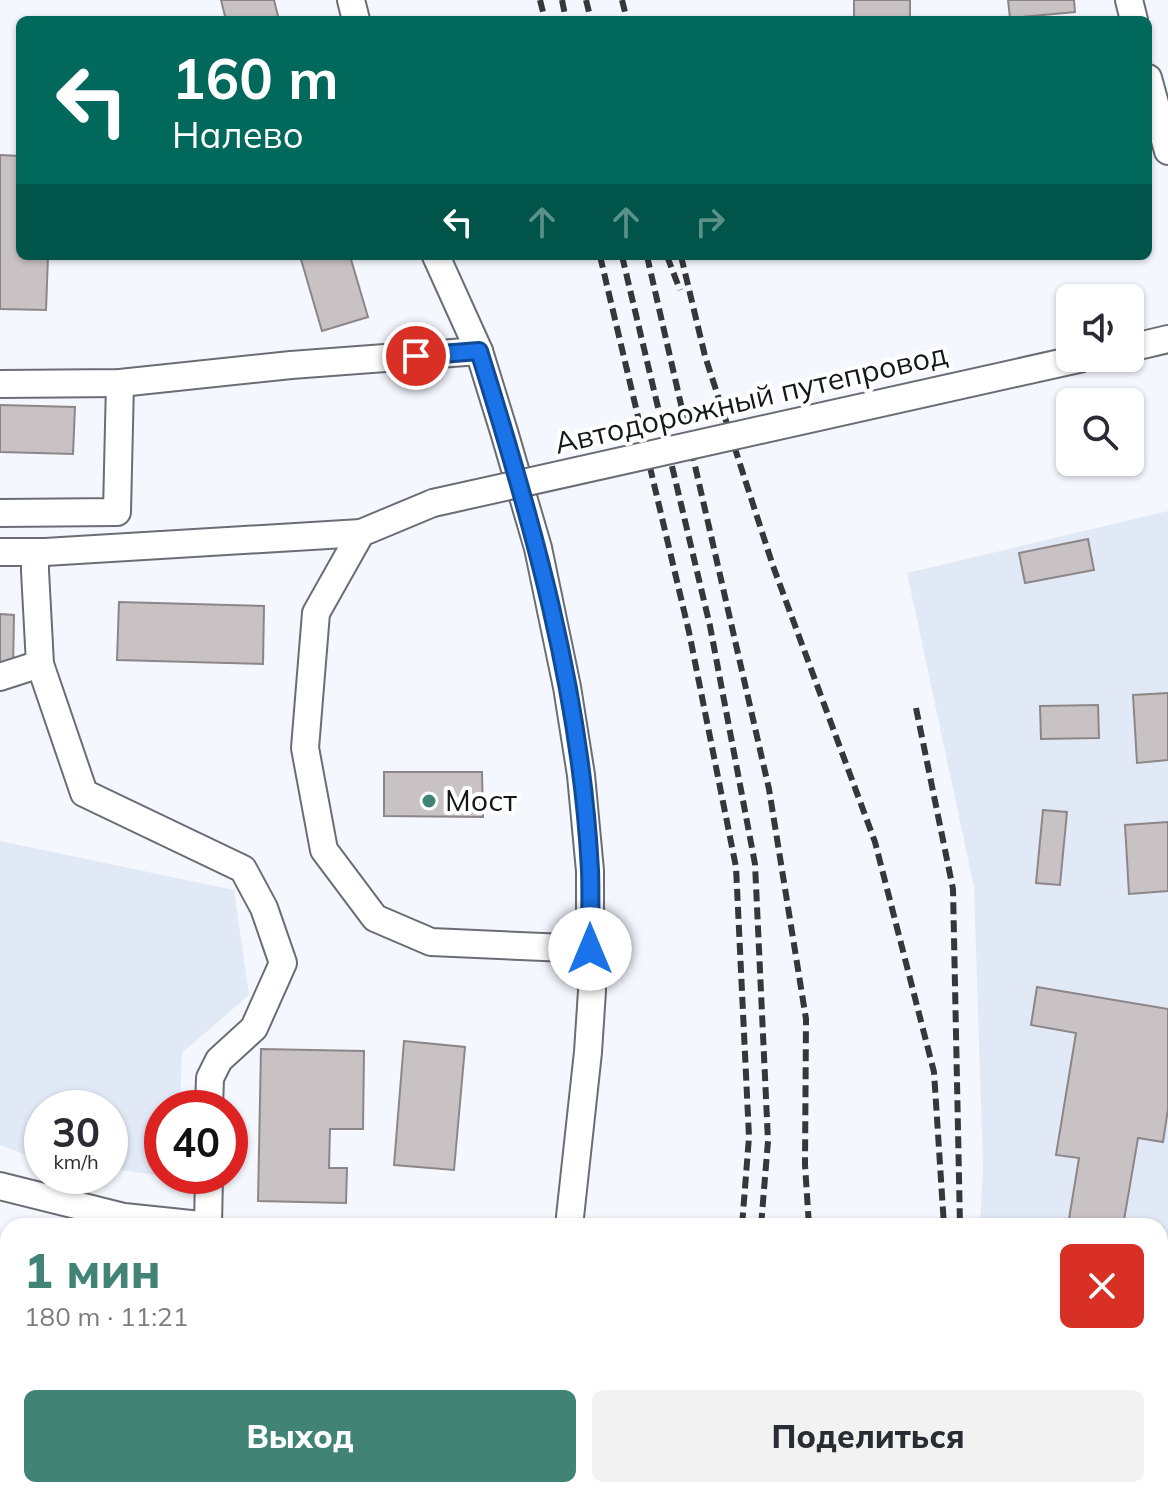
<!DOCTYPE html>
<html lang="ru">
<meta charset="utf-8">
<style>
body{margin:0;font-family:Mulish,sans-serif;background:#f2f2f3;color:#2b2b33;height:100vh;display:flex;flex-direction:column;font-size:30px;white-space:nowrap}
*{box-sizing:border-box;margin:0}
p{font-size:26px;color:#7c7c81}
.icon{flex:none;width:44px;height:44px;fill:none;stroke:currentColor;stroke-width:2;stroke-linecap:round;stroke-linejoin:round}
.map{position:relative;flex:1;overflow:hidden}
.drawer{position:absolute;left:0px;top:1218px;width:1168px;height:280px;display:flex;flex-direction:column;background:#fff;border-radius:24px 24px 0 0;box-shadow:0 2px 6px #0004}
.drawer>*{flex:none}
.top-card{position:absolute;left:16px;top:16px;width:1136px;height:244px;border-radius:12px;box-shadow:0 2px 6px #0004;background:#00695c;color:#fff;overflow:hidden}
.fabs{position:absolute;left:1056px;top:284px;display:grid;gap:16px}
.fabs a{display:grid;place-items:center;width:88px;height:88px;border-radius:12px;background:#fff;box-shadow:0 2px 6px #0004;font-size:40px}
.speed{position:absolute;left:24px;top:1090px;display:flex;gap:16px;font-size:40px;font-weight:700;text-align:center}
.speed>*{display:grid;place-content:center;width:104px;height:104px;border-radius:50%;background:#fff;box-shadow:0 2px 6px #0004;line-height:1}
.speed small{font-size:20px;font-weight:400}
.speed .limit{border:12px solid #d22;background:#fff;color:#111}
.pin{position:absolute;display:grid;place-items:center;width:68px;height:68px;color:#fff;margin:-34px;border:4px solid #fff;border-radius:50%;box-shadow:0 2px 8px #0007}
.me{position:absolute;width:88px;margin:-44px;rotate:0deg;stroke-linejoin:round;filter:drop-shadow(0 0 6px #0008)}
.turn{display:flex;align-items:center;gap:28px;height:168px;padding:0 24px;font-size:36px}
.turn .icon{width:104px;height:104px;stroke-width:2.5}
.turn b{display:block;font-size:56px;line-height:68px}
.lanes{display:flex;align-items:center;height:76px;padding:0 24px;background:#0003;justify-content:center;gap:40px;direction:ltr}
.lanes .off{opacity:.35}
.round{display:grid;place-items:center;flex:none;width:84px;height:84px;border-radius:12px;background:#f2f2f3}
.summary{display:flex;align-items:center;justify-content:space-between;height:136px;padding:0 24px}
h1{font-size:48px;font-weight:800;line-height:60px;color:#418476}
.action{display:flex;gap:16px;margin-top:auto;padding:16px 24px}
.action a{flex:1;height:92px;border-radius:12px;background:#418476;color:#fff;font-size:32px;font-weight:800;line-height:92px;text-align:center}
.action a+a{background:#f2f2f3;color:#2b2b33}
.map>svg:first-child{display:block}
.built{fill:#e2e9f6}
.building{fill:#c9c2c4;stroke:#8d8688;stroke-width:2}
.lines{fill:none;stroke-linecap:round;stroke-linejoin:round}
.minor-casing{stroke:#6a6d73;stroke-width:30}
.minor{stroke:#fff;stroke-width:26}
.rail{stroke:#353739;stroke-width:6;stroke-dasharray:12 6;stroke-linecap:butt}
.minor-bridge-casing{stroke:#6a6d73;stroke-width:30;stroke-linecap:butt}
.minor-bridge{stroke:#fff;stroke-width:26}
.route-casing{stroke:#114b97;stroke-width:20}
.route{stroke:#1a73e8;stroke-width:14}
.poi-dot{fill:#418476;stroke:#fff;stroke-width:3}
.labels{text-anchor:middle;stroke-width:8;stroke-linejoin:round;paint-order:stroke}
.street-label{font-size:30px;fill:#161719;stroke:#fff}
.poi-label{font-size:30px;fill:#161719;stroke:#fff;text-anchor:start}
</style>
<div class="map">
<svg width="1168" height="1498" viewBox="0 0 1168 1498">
<rect width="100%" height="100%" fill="#f4f7fe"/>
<!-- built -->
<g class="built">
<polygon points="1168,511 1168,1396 1160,1404 1160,1226 980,1226 983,1168 974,887 907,573"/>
<polygon points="0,841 234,890 249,995 182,1053 180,1108 162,1108 162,1176 179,1176 179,1179 110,1168 110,1108 42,1108 42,1157 24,1154 0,1145"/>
</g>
<!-- building -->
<g class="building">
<polygon points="221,0 274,0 279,20 226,20"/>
<rect x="854" y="0" width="56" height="20"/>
<polygon points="1008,0 1074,0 1075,12 1010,18"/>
<polygon points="0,155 20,156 20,256 48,256 46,310 0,309"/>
<polygon points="300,256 350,256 368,317 322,331"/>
<polygon points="0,405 75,407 73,454 0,452"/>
<polygon points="1088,539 1094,570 1025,583 1019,553"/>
<polygon points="119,602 264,606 263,664 117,660"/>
<polygon points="0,614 14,615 13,670 0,669"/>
<polygon points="1168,693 1168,760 1137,763 1133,695"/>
<polygon points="1098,705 1099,738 1041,739 1040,706"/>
<polygon points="384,772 482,772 483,817 384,816"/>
<polygon points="1043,810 1067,812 1060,885 1036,883"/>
<polygon points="1168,822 1168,891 1129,894 1125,825"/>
<polygon points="1037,987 1168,1009 1168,1109 1163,1142 1138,1138 1123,1226 1068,1225 1079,1158 1056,1155 1076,1033 1031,1025"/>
<polygon points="404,1041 465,1047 454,1170 394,1165"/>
<polygon points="261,1049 364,1051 363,1129 330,1129 329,1168 347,1168 346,1203 258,1201"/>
<polygon points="0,1278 8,1280 8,1313 0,1311"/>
<polygon points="118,1490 151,1490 148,1498 115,1498"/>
</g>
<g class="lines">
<defs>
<g id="minor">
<polyline points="351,0 356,20"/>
<polyline points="1129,0 1134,20"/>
<polyline points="1148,78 1168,151"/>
<polyline points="436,256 479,351 505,435 538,548 567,687 581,775 590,871 590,949 592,991 588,1052 569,1226"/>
<polyline points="1130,348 1168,339"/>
<polyline points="0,384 120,383 291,365 479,351"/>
<polyline points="433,503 361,533 316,613 305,748 324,850 375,918 431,942 590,949"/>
<polyline points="0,513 117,512 120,383"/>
<polyline points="0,552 45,552 361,533"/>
<polyline points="40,664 84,793 243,869 264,908 283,963 254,1028 219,1060 210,1078 209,1108"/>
<polyline points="0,677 40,664 35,571 35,552"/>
<polyline points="0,1186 124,1217 210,1226"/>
<polyline points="208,1225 209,1176"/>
<polyline points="1160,1470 1168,1463"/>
<polyline points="548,1498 549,1490"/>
<polyline points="1113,1498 1127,1490"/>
</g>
</defs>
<!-- minor casing -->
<use href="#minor" class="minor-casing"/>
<!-- minor -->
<use href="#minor" class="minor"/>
<!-- rail -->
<g class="rail">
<polyline points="540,0 545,20"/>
<polyline points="562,0 566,20"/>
<polyline points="586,0 591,20"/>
<polyline points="622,0 627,20"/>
<polyline points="600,256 689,632 736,867 749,1137 742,1226"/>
<polyline points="622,256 710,626 755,864 768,1141 761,1226"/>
<polyline points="647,256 769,789 806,1019 805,1165 809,1226"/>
<polyline points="667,256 680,290"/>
<polyline points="681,256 705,356 773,566 875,842 934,1072 944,1226"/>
<polyline points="916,708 953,889 960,1226"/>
<polyline points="942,1490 942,1498"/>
<polyline points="713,1498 715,1490"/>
<polyline points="733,1498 735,1490"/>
</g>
<defs>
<polyline id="minor-bridge" points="433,503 1083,358"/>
</defs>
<!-- minor-bridge casing -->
<use href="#minor-bridge" class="minor-bridge-casing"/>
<!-- minor-bridge -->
<use href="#minor-bridge" class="minor-bridge"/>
</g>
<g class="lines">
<defs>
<path id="route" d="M416,356L479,351C532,520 581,692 590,870C591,896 590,923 590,949"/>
</defs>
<!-- route casing -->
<use href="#route" class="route-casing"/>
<!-- route -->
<use href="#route" class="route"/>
</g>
<!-- markers -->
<circle class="poi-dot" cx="429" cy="801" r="8"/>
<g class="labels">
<!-- street labels -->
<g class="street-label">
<text transform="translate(751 399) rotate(-13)" y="10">Автодорожный путепровод</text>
</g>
<!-- poi labels -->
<g class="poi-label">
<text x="445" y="811">Мост</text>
</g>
</g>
</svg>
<div class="fabs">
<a><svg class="icon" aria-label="sound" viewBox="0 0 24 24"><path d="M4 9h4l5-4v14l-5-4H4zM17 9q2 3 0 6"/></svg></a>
<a><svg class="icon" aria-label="search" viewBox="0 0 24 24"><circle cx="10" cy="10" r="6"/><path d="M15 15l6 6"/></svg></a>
</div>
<div class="speed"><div>30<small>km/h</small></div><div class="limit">40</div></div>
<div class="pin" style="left:416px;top:356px;background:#d93025"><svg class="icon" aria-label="arrive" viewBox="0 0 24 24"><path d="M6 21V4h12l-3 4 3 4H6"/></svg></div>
<svg class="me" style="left:590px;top:949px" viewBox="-20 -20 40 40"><circle r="19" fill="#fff"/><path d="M0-13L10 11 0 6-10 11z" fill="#1a73e8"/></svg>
<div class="top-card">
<div class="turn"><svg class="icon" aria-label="left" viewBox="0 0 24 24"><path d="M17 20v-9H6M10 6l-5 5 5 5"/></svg><div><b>160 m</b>Налево</div></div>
<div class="lanes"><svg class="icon" aria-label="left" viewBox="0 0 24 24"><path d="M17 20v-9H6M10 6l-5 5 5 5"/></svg><svg class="icon off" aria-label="ahead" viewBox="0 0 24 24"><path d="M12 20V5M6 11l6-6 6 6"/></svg><svg class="icon off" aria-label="ahead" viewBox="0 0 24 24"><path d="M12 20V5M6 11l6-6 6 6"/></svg><svg class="icon off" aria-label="right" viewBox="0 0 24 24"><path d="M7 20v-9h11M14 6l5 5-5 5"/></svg></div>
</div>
<section class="drawer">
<div class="summary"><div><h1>1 мин</h1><p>180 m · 11:21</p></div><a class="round" style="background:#d93025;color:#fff"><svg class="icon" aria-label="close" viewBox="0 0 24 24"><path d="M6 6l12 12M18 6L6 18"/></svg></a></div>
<div class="action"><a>Выход</a><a>Поделиться</a></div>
</section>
</div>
